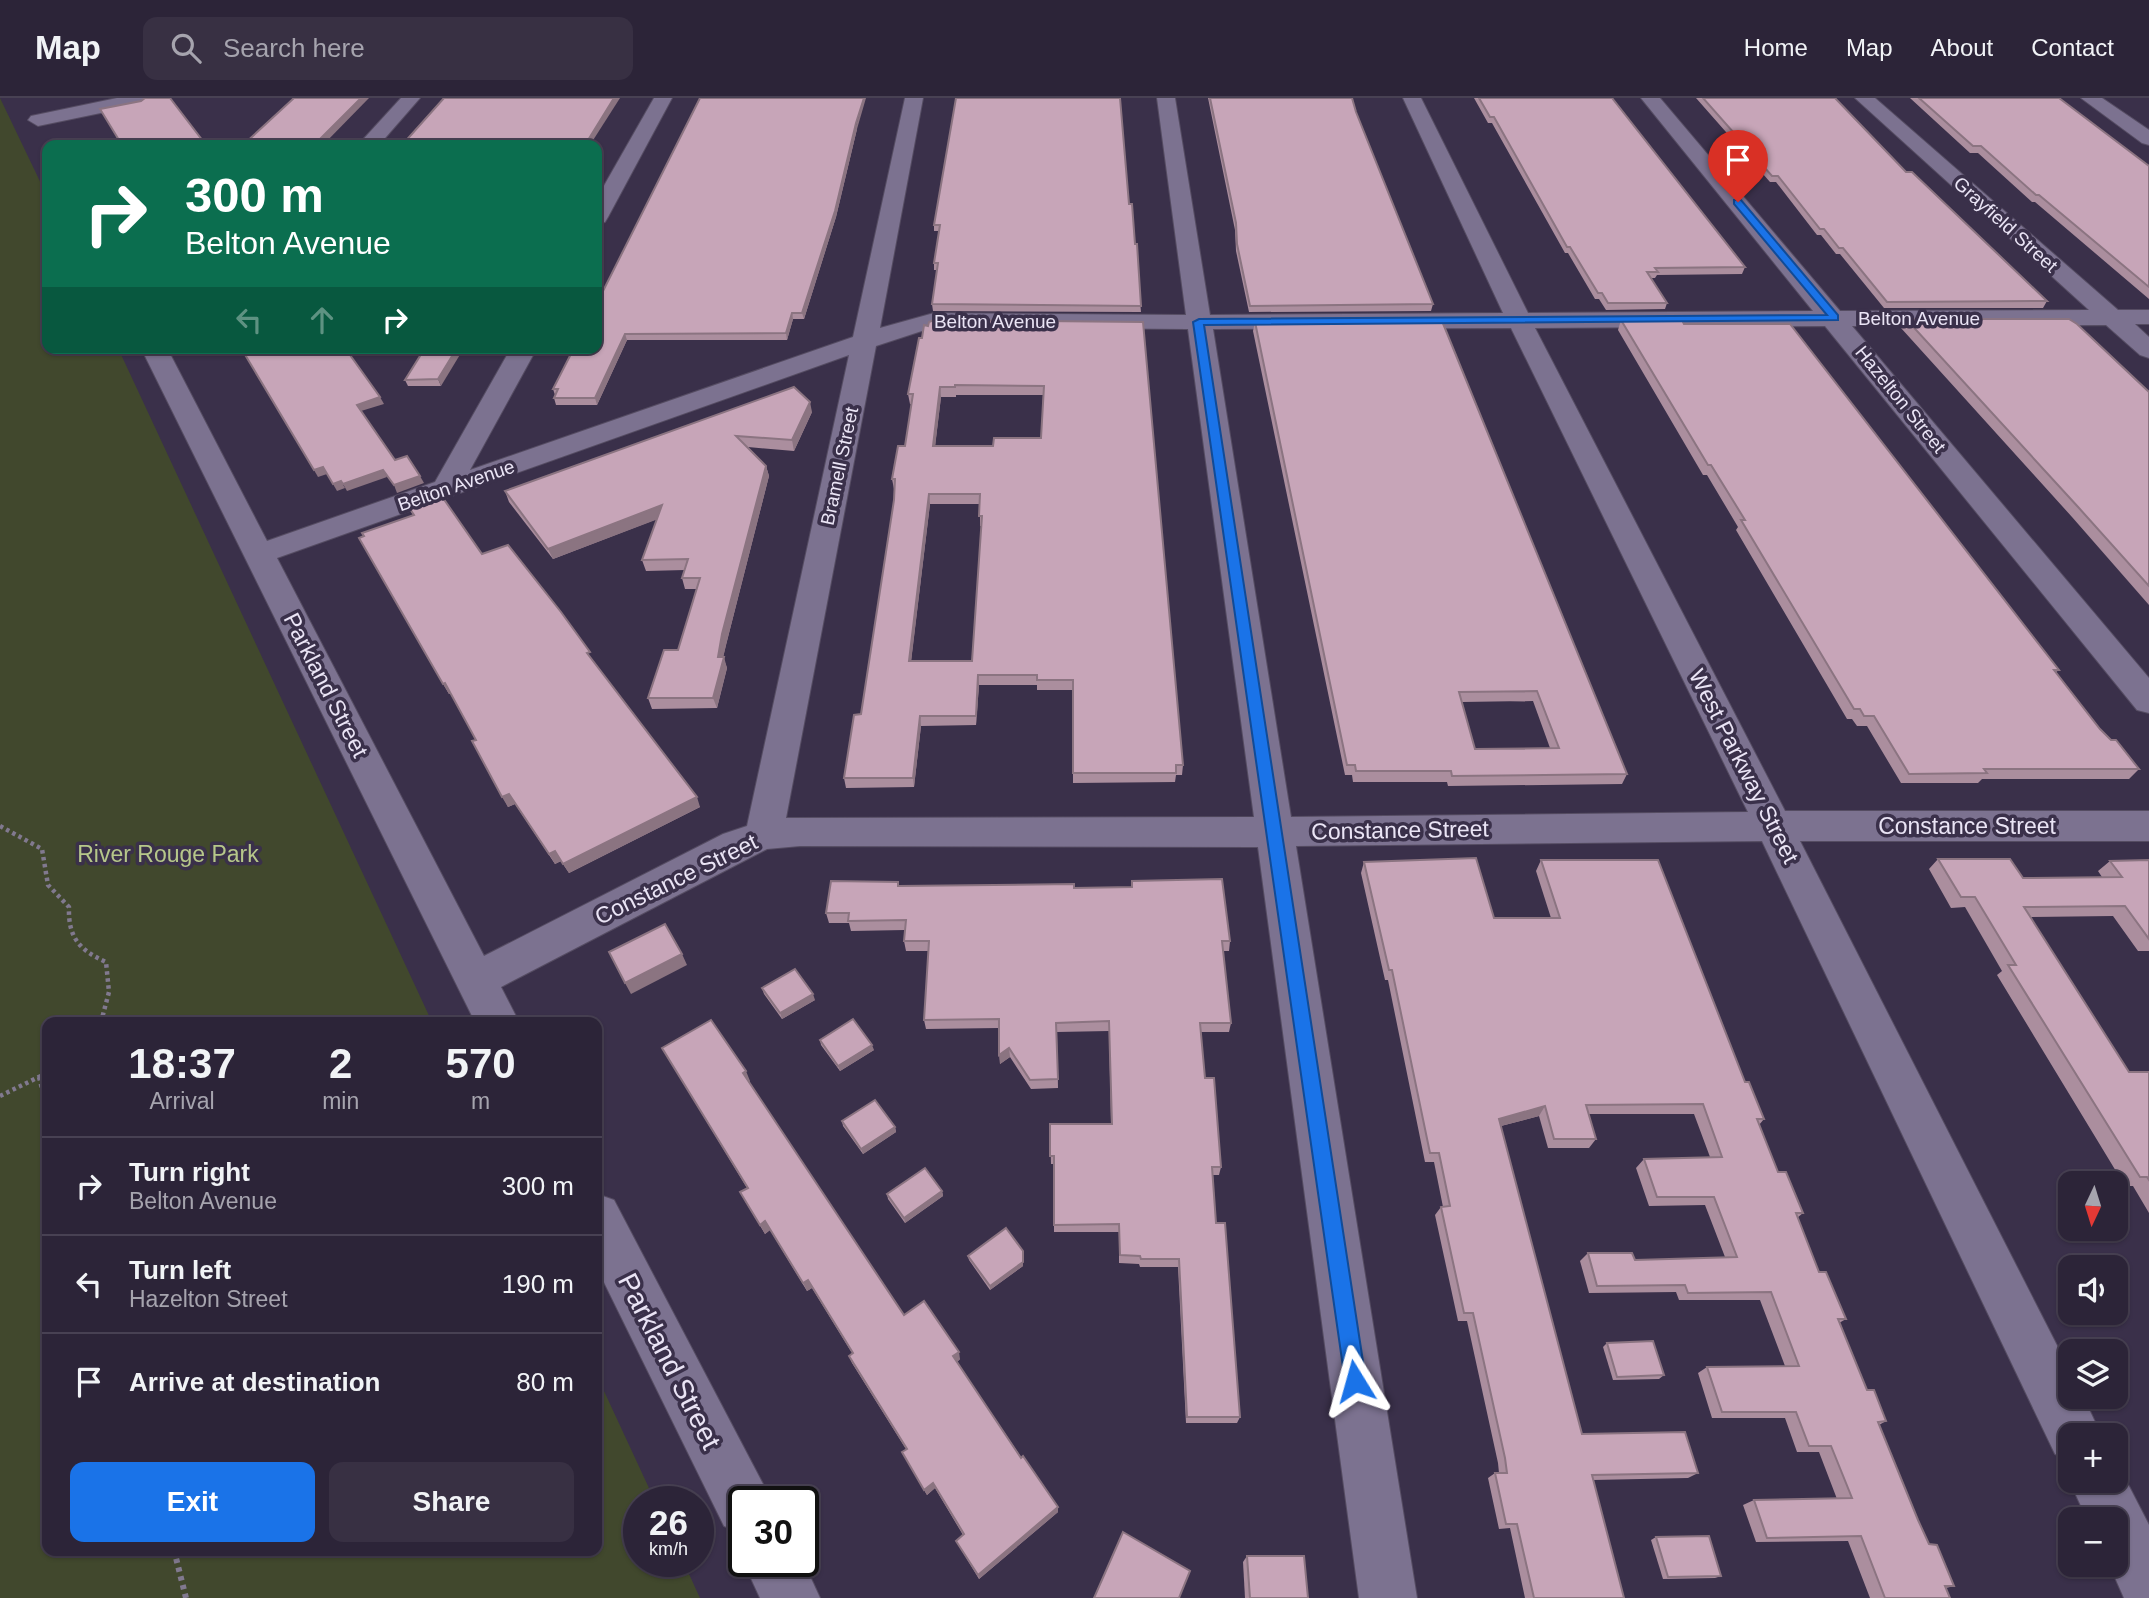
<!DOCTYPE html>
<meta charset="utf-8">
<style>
body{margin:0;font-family:Helvetica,sans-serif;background:#383043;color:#f1f3f6;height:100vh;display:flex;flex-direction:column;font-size:26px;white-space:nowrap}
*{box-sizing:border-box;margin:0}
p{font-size:23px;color:#a6a4ae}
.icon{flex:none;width:38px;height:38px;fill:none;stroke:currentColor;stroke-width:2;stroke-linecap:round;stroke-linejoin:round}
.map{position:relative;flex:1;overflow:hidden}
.details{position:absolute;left:42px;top:919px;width:560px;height:539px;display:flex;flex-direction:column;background:#2c2438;border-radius:14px;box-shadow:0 2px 5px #0004,0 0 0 2px #484153}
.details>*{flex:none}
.top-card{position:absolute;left:42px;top:42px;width:560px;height:214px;border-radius:14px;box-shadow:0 2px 5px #0004,0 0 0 2px #484153;background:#0b6e4f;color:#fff;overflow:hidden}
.needle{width:46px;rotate:184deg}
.controls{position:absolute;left:2058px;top:1073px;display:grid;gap:14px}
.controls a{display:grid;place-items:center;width:70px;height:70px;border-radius:14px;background:#2c2438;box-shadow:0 2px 5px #0004,0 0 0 2px #484153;font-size:35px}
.speed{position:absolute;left:623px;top:1388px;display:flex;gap:14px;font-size:35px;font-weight:700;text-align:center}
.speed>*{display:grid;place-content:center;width:91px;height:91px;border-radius:50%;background:#2c2438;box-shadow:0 2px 5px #0004,0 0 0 2px #484153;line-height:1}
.speed small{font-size:18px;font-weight:400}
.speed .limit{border:4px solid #111;border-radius:10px;background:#fff;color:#111}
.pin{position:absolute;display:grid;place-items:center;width:60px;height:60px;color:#fff;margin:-72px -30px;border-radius:50% 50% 50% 0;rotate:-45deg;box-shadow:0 0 7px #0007}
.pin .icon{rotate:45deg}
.me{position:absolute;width:77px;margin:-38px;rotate:352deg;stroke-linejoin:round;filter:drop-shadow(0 0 5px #0008)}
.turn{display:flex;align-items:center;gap:24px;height:147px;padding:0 28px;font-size:32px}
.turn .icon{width:91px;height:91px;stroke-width:2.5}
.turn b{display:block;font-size:49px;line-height:60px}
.lanes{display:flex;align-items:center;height:66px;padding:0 28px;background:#0003;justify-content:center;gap:35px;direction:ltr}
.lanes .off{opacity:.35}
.eta{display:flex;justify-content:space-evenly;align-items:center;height:119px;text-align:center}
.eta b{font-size:42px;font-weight:700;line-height:49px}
.action{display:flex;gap:14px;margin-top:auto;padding:14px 28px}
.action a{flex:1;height:80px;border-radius:14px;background:#1a73e8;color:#fff;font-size:28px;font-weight:700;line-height:80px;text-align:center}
.action a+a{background:#383043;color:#f1f3f6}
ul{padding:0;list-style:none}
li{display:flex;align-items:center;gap:21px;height:98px;padding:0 28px;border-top:2px solid #484153}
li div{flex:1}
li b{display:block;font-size:26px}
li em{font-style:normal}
header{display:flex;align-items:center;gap:42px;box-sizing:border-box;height:98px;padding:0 35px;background:#2c2438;border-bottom:2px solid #484153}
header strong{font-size:33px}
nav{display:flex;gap:38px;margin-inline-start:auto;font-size:24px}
.search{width:490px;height:63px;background:#383043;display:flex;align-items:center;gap:18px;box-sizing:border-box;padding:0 24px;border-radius:14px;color:#a6a4ae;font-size:26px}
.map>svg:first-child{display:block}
.green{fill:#41482d}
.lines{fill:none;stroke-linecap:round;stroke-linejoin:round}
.minor-casing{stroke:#554c62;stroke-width:2}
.path-far1{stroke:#81798f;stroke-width:4.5;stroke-dasharray:3.5 3.5;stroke-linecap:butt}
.path{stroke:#81798f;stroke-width:6;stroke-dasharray:4.5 4.5;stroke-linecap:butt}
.minor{fill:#7c7290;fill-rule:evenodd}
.wall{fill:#ab8e9e;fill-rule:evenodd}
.shaded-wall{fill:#8b7481}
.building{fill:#c7a5b8;stroke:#8b7481;stroke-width:2;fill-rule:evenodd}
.route{fill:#1a73e8;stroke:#114b97;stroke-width:2}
.labels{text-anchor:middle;stroke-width:7;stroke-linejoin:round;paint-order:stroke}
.far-street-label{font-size:19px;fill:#eae4f5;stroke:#3a304a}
.street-label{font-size:23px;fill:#eae4f5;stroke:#3a304a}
.park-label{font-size:23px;fill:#b6c78a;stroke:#3a304a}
.near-street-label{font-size:28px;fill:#eae4f5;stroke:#3a304a}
</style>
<header>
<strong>Map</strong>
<div class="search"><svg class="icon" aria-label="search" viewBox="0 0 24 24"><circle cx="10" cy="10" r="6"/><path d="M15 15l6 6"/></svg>Search here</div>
<nav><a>Home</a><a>Map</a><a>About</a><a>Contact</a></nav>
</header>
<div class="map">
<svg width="2149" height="1500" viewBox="0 0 2149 1500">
<rect width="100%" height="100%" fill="#3a304a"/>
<!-- green -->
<polygon class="green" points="0,0 47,98 47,250 118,250 432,924 47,924 47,1452 597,1452 597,1278 655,1403 639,1404 639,1463 683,1463 700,1500 0,1500"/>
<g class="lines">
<defs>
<g id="minor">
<polygon points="117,0 153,0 144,6 38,28 28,22 31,18"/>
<polygon points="401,0 420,0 379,47 358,47"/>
<polygon points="654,0 672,0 608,119 605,124 597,126 597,100"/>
<path d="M905,0H923L880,230L934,215L1186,217L1157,0H1175L1210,217L1503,215L1403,0H1421L1528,215L1813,213L1641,0H1660L1840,213L2089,212L1855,0H1875L2118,212H2149V226H2135L2149,239V260L2140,257L2106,227L1852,228L2149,580V615L2137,612L1825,228L1535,230L1785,713H2149V743H1800L2070,1273V1298H2083L2101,1337H2070V1362L2055,1356L1762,743L1296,748L1417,1500H1359L1258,749L800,748L767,751L501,889L519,924H475L141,250H167L267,443L435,384L511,250H537L470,372L853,239ZM934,229L1188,231L1254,719L786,720L876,248ZM1511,230L1742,702L1748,714L1291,719L1213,231ZM849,257L747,728L723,736L484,858L277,460Z"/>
<polygon points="2081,0 2102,0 2149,32 2149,47 2142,45"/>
<polygon points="597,1096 614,1102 764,1388 770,1404 744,1404 744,1436 724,1428 597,1170"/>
<polygon points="2116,1363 2149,1427 2149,1500 2124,1500 2109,1466 2116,1466 2116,1421 2087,1421 2069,1382 2116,1382"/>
<polygon points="743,1463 803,1463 820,1500 760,1500"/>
</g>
</defs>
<!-- minor casing -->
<use href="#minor" class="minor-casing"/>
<!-- path-far1 -->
<g class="path-far1">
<path d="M0,728L42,751L48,787L69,809C68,839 79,852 106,864L109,894L101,924"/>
<polyline points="39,979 47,1010"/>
<polyline points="0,998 47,975"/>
</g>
<!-- path -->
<polyline class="path" points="174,1452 186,1500"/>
<!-- minor -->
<use href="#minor" class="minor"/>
</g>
<!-- wall -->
<g class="wall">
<polygon points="1208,0 1352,0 1356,14 1433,206 1431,213 1249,214 1236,153 1235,132"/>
<polygon points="1474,0 1612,0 1745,169 1742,176 1657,177 1655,180 1651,180 1667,205 1665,211 1606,212 1599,201 1595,201 1568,155 1565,155 1492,25 1488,25"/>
<polygon points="1696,0 1835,0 1906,74 2047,203 2043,210 1884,210 1840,156 1836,156 1821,137 1817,137 1776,84 1770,84"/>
<polygon points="1910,0 2059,0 2149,68 2149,201 2035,104 2032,104 1978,55 1970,55"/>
<polygon points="857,31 836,119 804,221 793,221 787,242 627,242 597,307 556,307 554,300 555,297 553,291"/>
<polygon points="1129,106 1135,146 1141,214 933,213 932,206 937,172 934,172 934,165 939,133 934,133 934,127"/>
<polygon points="1906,221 2149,294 2149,507 2072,419 1901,230"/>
<polygon points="1621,222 1684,226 2059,572 2056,574 2100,631 2139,671 2129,681 1982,681 1978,685 1901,685 1867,628 1857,628 1852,621 1847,621 1736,432 1738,429 1707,377 1703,377 1618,232"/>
<path d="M1143,224L1183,667L1182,677H1176L1175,684L1073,685V592H1037V587H979L976,627L921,628L914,689L846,690L844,680L861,616L894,402L895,391H894L892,381L905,348L912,306H910L908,296L922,240L928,228ZM956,297H1043L1041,340L993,348H935L941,299H956ZM930,406H980V428H982L972,563H911Z"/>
<path d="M1255,224L1627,676L1622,686L1448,688L1447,684H1353L1352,677H1345L1253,233ZM1533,603L1550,650L1475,651L1462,604Z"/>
<polygon points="425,250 441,288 408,288 405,282"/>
<polygon points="812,314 794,353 748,349 766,368 769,378 726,547 723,559 727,570 717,610 652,611 648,600 678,552 697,491 685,491 682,480 685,472 646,473 642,462 657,421 553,461 509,404 505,393"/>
<polygon points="437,402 482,456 594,564 700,709 569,775 561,763 555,766 515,706 508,709 476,642 451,595 449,596 359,440 413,417 406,405"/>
<polygon points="1938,761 2023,780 2102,779 2098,773 2110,763 2149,762 2149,853 2138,853 2113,818 2030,819 2129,974 2149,974 2149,1115 2133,1088 2125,1088 1997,877 2002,873 1965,809 1951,810 1929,771"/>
<polygon points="1541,762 1745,984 1764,1021 1759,1027 1778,1074 1803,1115 1797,1120 1819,1174 1846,1221 1839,1225 1867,1292 1886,1323 1879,1327 1918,1422 1929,1446 1954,1488 1946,1490 1950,1500 1870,1500 1848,1443 1756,1444 1743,1407 1754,1402 1837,1401 1819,1354 1797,1354 1785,1320 1712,1320 1698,1275 1707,1269 1785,1268 1760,1202 1679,1202 1676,1194 1589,1195 1580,1163 1588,1155 1635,1162 1725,1159 1705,1107 1649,1108 1636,1070 1644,1061 1710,1059 1694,1016 1589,1016 1596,1041 1589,1050 1548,1050 1539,1018 1501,1028 1582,1336 1698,1375 1688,1380 1593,1382 1624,1500 1525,1500 1510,1430 1499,1431 1488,1380 1495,1375 1499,1375 1498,1365 1467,1223 1458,1223 1435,1117 1441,1109 1443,1109 1434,1064 1425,1064 1388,882 1385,882 1361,775 1364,764 1494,820 1551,820 1536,773"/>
<polygon points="899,788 1074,790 1230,843 1229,853 1223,853 1231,925 1229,934 1201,934 1205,980 1221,1069 1219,1077 1213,1077 1216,1125 1240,1319 1237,1325 1186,1325 1178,1169 1140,1169 1139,1166 1119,1165 1119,1134 1054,1134 1054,1066 1051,1066 1050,1026 1111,1026 1109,933 1057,934 1058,990 1031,991 1010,959 1000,966 999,930 926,931 924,922 929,853 906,853 904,843 905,832 851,833 849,825 829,825 826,815"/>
<polygon points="762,890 815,902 782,921 764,896"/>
<polygon points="820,942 874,952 840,973 821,947"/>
<polygon points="662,950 750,983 749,984 904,1217 960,1261 957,1264 1058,1414 979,1481 956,1443 963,1437 935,1390 927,1397 902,1354 906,1351 852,1265 849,1258 852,1255 812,1190 807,1193 770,1132 765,1136 745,1103 747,1090"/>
<polygon points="842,1023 895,1029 896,1034 863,1056 843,1028"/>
<polygon points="942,1093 943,1098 905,1125 888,1101 887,1096"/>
<polygon points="968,1158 1023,1168 990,1192 969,1162"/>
<polygon points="1607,1245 1664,1277 1659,1281 1613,1282 1603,1249"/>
<polygon points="1656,1439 1721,1478 1715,1480 1663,1481 1651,1442"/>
<polygon points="1247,1458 1308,1500 1245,1500 1243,1464"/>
</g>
<!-- shaded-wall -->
<g class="shaded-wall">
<polygon points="361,0 369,0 323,47 314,47"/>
<polygon points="614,0 620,0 590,47 585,47"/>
<polygon points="864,0 866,0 857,31 836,119 804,221 802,215"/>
<polygon points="792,215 793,221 787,242 786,235"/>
<polygon points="625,236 627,242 597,307 595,300"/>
<polygon points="457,250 464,250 441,288 438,281"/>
<polygon points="940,289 941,299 934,358 933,348"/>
<polygon points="380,299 384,306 361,313 357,307"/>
<polygon points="810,304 812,314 794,353 792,342"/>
<polygon points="766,368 769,378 726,547 721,569 724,559 727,570 717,610 713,600 718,559 722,536"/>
<polygon points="323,369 327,376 318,379 314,372"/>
<polygon points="383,372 387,379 347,393 343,386"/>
<polygon points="420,378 424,385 397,395 394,387"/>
<polygon points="341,383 345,390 337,393 333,386"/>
<polygon points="929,396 930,406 910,573 909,563"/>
<polygon points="662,407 666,418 553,461 548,451"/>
<polygon points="978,577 979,587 976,627 976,618"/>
<polygon points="445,585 451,595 449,596 443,586"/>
<polygon points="920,618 921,628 914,689 913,680"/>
<polygon points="509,696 515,706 508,709 502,699"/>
<polygon points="697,699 700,709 569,775 563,766"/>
<polygon points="555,753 561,763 555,766 549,756"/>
<polygon points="682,856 687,867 631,896 625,885"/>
<polygon points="813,896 815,902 782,921 780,915"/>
<polygon points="872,947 874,952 840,973 838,968"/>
<polygon points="1009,950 1010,959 1000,966 999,957"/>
<polygon points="746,973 750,983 747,985 743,975"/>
<polygon points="1545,1008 1539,1018 1493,1030 1499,1021"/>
<polygon points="895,1029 896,1034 863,1056 861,1051"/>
<polygon points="942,1093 943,1098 905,1125 904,1120"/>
<polygon points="765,1123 770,1132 765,1136 760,1127"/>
<polygon points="1023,1153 1023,1168 990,1192 990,1188"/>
<polygon points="808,1182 812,1190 807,1193 803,1185"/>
<polygon points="959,1254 960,1261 955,1266 953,1258"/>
<polygon points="933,1385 935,1390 927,1397 924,1392"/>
<polygon points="1058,1409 1058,1414 979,1481 978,1477"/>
</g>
<!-- building -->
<g class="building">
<polygon points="145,0 170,0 206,47 122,47 100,11 141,3"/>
<polygon points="294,0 361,0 314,47 243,47"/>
<polygon points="444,0 614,0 585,47 402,47"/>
<polygon points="700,0 864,0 856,25 835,113 802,215 792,215 786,235 625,236 595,300 554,300 558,291 553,291 574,250 597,250 597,205"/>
<polygon points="956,0 1120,0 1129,106 1132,106 1135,146 1137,146 1141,208 932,206 938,165 934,165 940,127 934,127"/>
<polygon points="1210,0 1352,0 1356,14 1433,206 1250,208 1237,146 1236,125"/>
<polygon points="1479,0 1612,0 1745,169 1655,170 1658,174 1647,174 1667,205 1608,205 1602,195 1598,195 1570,149 1567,149 1494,19 1490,19"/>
<polygon points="1703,0 1835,0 1906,74 1912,74 2047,203 1887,204 1843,150 1839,150 1824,131 1820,131 1778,78 1772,78"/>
<polygon points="1919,0 2059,0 2149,68 2149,189 2039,97 2036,97 1981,48 1973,48"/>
<polygon points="1906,221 2069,221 2077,226 2149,294 2149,488 2079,410"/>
<path d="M934,222L1143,224L1183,667H1176V675H1073V582H1037V577H978L976,618H920L913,680H844L854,617L861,616L894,402L895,381H892L898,348H905L913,296H908L919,240H922L924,227L928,228L929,224ZM955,287L1044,288L1041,340H994L993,348H933L940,289H955ZM929,396H980L979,418H982L972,563H909Z"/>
<polygon points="1621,222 1682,222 1684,226 1790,226 2059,572 2054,572 2100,631 2111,642 2116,642 2139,671 1984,671 1987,675 1909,676 1874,618 1864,618 1860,611 1854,611 1741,422 1745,422 1711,367 1708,367"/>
<path d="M1442,223L1627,676L1452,678L1451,673H1356L1355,667H1347L1255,224ZM1537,593L1559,650L1475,651L1459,594Z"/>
<polygon points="241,250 345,250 380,299 357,307 395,362 407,358 420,378 394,387 383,372 343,386 341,383 333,386 323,369 314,372"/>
<polygon points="425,250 457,250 438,281 405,282"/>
<polygon points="794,289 810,304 792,342 736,338 766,368 722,536 718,559 724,559 713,600 648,600 664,552 678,552 700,480 682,480 688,461 642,462 662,407 548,451 505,393"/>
<polygon points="433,396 437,402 443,400 482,456 508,447 561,514 590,554 587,555 697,699 563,766 555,753 549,756 509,696 502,699 472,643 476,642 445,585 443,586 359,440 364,438 362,435 414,417 406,405"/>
<polygon points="1476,760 1494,820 1560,820 1541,762 1658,762 1745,984 1749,984 1764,1021 1757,1021 1778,1074 1786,1074 1803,1115 1796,1115 1819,1174 1826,1174 1846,1221 1838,1221 1867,1292 1874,1292 1886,1323 1878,1324 1918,1422 1929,1446 1937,1447 1954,1488 1945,1488 1950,1500 1885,1500 1861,1438 1767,1440 1754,1402 1852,1400 1831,1348 1809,1348 1796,1314 1722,1314 1707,1269 1799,1268 1771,1194 1688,1195 1685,1187 1597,1188 1588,1155 1632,1155 1635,1162 1737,1159 1714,1099 1657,1099 1644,1061 1722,1059 1703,1006 1586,1007 1596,1041 1554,1041 1545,1008 1499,1021 1582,1336 1685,1334 1698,1375 1592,1377 1624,1500 1534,1500 1517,1426 1506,1426 1495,1375 1507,1375 1505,1360 1473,1215 1464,1215 1441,1109 1450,1108 1439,1055 1430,1055 1392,872 1389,872 1364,764"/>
<polygon points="1938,761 2010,761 2023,780 2122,779 2110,763 2149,762 2149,841 2125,808 2024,809 2129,974 2149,974 2149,1082 2147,1079 2140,1079 2008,867 2016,867 1975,799 1961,799"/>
<polygon points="1222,781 1230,843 1222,843 1231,925 1200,925 1205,980 1214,980 1221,1069 1212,1069 1216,1125 1225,1125 1240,1319 1187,1319 1179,1161 1141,1161 1140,1158 1120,1157 1119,1126 1054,1127 1054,1058 1050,1058 1050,1026 1112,1026 1109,923 1056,925 1058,981 1030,982 1009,950 999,957 999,921 924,922 929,843 904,843 906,822 848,823 849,815 826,815 831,783 898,784 898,788 1074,786 1074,790 1132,789 1132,783"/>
<polygon points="665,826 682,856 625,885 609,854"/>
<polygon points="795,871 813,896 780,915 762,890"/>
<polygon points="853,921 872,947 838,968 820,942"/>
<polygon points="711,922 746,973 743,975 904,1217 924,1203 959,1254 953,1258 1021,1360 1023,1358 1058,1409 978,1477 956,1443 964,1436 933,1385 924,1392 902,1354 907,1351 849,1258 853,1255 808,1182 803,1185 765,1123 760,1127 740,1094 748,1090 662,950"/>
<polygon points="875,1002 895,1029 861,1051 842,1023"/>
<polygon points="925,1070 942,1093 904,1120 887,1096"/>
<polygon points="1006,1130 1023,1153 1023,1164 990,1188 968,1158"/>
<polygon points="1653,1243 1664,1277 1617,1279 1607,1245"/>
<polygon points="1123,1434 1190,1473 1179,1500 1094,1500"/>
<polygon points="1709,1438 1721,1478 1668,1479 1656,1439"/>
<polygon points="1247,1458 1304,1458 1308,1500 1250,1500"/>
</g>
<!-- route -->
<polygon class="route" points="1734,102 1741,102 1838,217 1838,222 1204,227 1366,1283 1363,1291 1355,1294 1348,1291 1345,1283 1193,224 1199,221 1827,217 1734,106"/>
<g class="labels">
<!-- far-street labels -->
<g class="far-street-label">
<text transform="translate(2006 126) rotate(42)" y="7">Grayfield Street</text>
<text x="1919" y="227">Belton Avenue</text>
<text x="995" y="230">Belton Avenue</text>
<text transform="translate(1901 301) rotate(51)" y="7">Hazelton Street</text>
<text transform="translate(839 368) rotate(-78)" y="7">Bramell Street</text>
<text transform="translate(456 387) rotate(-19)" y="7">Belton Avenue</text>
</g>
<!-- street labels -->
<g class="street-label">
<text transform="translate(326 587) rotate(63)" y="8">Parkland Street</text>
<text transform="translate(1744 668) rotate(63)" y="8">West Parkway Street</text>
<text x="1967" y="736">Constance Street</text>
<text transform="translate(1400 732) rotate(-1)" y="8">Constance Street</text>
<text transform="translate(676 781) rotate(-26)" y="8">Constance Street</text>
</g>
<!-- park labels -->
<g class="park-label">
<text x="168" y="764">River Rouge Park</text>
</g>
<!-- near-street labels -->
<g class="near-street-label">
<text transform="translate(670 1263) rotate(63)" y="10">Parkland Street</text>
</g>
</g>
</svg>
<div class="controls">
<a><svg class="needle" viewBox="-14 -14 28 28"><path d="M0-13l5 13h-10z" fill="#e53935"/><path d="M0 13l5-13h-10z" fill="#a6a4ae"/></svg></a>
<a><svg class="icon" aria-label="sound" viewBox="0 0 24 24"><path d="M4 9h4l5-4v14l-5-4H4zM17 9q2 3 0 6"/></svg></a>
<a><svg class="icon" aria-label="layers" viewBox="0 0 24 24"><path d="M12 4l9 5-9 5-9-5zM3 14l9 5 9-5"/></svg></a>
<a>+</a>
<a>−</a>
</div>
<div class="speed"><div>26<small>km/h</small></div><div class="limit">30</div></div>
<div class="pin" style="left:1738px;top:104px;background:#d93025"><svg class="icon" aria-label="arrive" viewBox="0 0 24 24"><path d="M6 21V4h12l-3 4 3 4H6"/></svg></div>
<svg class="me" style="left:1355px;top:1283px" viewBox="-20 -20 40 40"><path d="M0-17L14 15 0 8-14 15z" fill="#1a73e8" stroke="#fff" stroke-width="4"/></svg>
<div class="top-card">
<div class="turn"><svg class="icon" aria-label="right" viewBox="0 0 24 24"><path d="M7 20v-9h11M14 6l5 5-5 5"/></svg><div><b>300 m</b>Belton Avenue</div></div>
<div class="lanes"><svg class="icon off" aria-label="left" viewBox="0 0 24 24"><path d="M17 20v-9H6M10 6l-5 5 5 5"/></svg><svg class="icon off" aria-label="ahead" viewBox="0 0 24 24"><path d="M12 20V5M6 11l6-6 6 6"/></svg><svg class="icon" aria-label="right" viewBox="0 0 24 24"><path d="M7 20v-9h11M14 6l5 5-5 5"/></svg></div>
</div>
<section class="details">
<div class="eta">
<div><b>18:37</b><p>Arrival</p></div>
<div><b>2</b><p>min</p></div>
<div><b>570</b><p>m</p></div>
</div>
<ul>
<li><svg class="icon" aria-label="right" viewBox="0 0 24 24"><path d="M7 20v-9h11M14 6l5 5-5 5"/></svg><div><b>Turn right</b><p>Belton Avenue</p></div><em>300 m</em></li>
<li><svg class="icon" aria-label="left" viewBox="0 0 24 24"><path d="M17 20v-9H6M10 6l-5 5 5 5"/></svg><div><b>Turn left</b><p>Hazelton Street</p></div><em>190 m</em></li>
<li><svg class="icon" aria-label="arrive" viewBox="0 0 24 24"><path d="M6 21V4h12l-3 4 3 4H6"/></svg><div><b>Arrive at destination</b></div><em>80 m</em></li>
</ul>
<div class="action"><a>Exit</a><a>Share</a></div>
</section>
</div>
